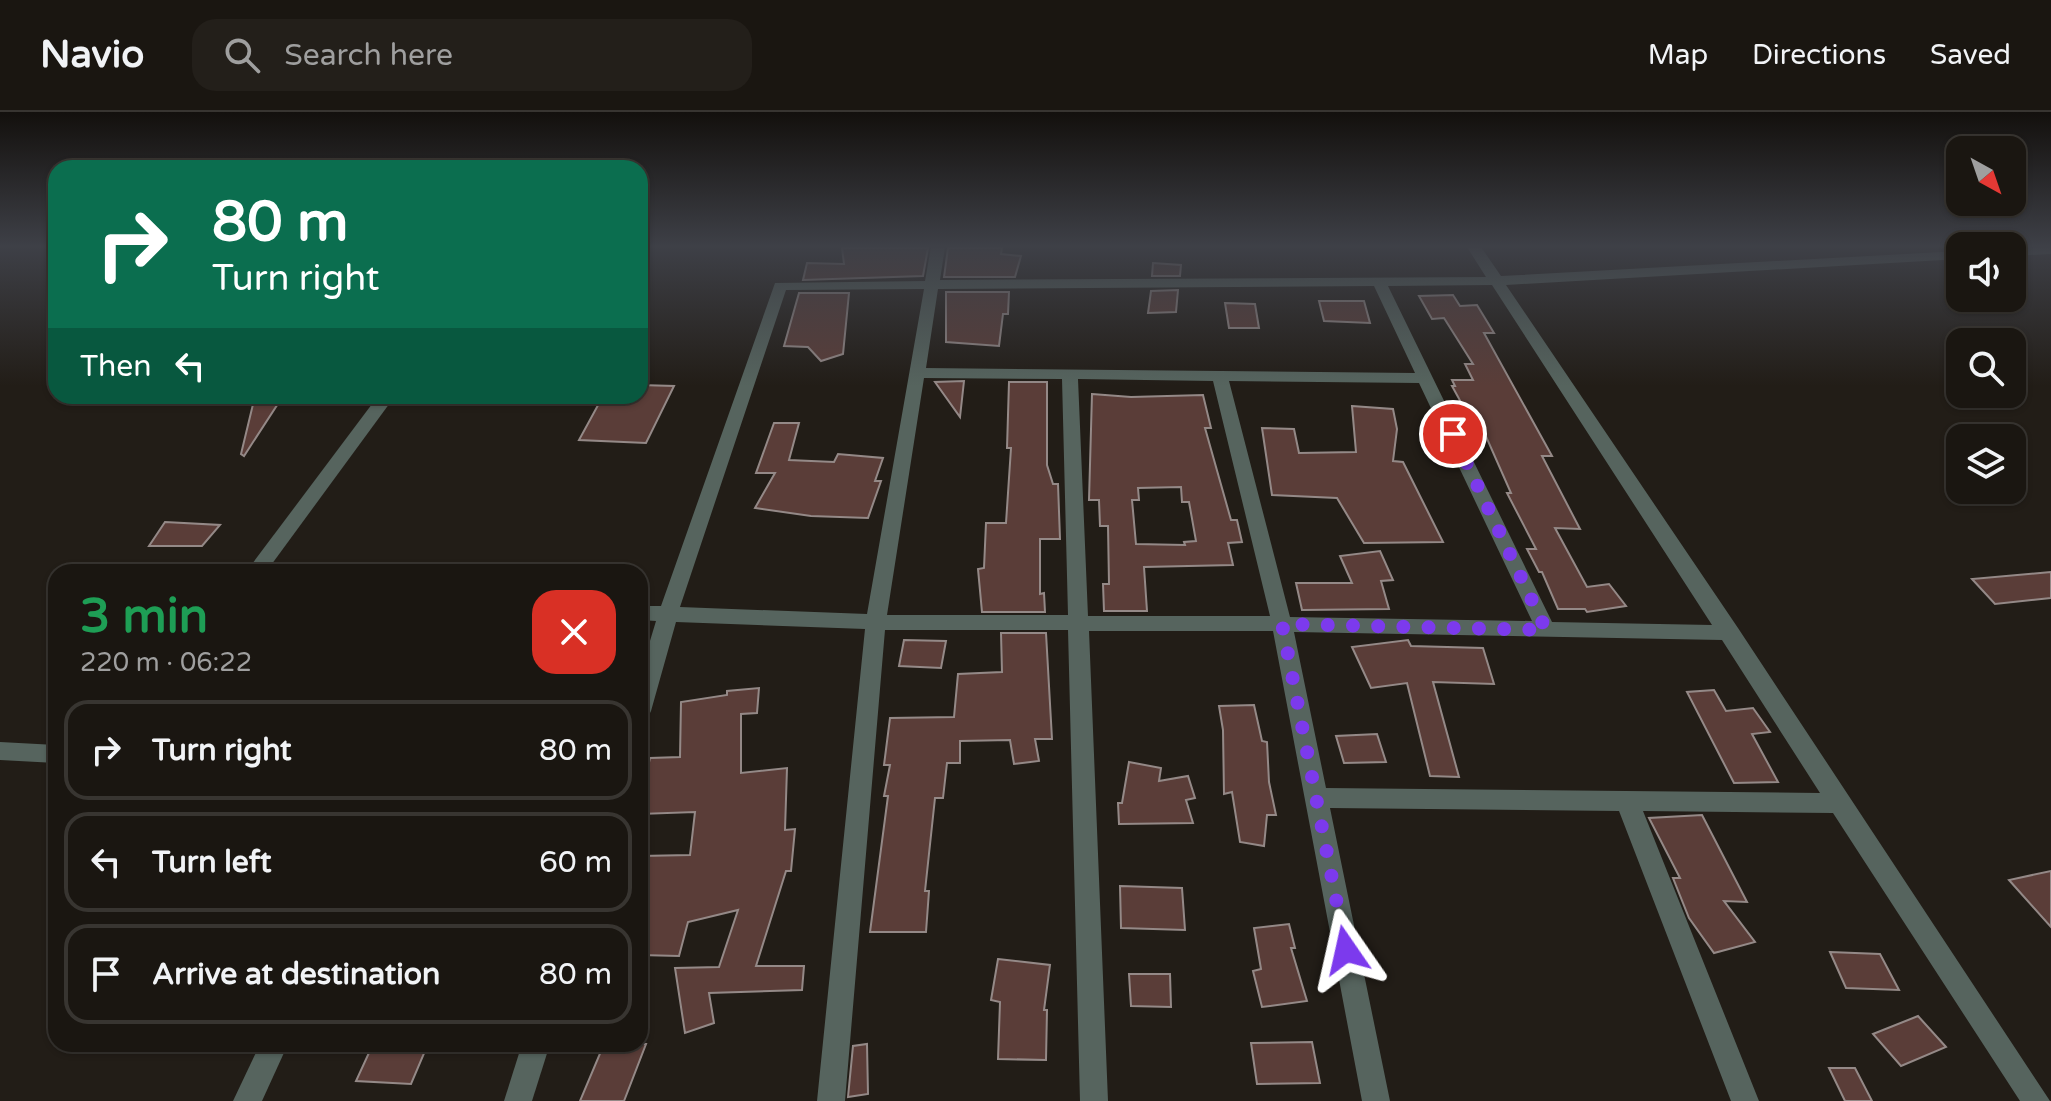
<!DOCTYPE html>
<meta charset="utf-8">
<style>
body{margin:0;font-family:"Varela Round",sans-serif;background:#231f1a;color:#f1f3f6;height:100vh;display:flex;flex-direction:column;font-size:30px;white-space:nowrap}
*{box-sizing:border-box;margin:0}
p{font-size:26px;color:#9f9f9f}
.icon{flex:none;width:44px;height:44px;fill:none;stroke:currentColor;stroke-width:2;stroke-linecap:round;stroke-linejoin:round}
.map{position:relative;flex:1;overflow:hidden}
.side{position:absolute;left:48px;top:452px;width:600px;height:488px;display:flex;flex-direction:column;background:#1a1611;border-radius:24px;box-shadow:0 2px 6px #0004,0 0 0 2px #383531}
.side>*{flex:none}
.guide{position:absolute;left:48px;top:48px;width:600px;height:244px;border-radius:24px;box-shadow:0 2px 6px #0004,0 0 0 2px #383531;background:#0b6e4f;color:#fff;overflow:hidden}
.needle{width:52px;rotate:140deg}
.controls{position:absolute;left:1946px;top:24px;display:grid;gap:16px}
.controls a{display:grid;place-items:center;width:80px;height:80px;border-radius:16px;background:#1a1611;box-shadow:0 2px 6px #0004,0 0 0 2px #383531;font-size:40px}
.pin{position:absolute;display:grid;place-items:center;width:68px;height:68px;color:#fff;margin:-34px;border:4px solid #fff;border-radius:50%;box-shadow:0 2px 8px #0007}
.me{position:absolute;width:88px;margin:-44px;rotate:349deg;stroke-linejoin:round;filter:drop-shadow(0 0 6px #0008)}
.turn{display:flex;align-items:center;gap:28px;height:168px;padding:0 32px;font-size:36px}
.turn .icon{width:104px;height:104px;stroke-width:2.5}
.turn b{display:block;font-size:56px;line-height:68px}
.then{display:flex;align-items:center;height:76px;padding:0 32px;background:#0003;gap:16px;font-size:30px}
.round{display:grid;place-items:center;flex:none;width:84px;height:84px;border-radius:24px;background:#231f1a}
.headline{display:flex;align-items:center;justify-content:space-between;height:136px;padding:0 32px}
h1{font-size:48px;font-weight:800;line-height:60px;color:#1e9e55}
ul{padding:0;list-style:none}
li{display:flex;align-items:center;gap:24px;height:100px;margin:0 16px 12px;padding:0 16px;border:4px solid #383531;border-radius:24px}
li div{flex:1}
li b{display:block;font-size:30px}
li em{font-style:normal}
header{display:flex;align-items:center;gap:48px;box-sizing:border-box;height:112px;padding:0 40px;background:#1a1611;border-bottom:2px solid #383531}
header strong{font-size:38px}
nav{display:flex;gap:44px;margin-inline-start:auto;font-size:28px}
.search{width:560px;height:72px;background:#231f1a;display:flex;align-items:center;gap:20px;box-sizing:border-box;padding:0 28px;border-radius:24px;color:#9f9f9f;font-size:30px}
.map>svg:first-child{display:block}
.building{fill:#5a3d38;stroke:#948987;stroke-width:2;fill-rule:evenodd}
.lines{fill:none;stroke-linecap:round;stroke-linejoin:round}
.minor{fill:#56645e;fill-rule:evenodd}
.route{stroke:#7c3aed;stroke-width:14;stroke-dasharray:0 25.2}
</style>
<header>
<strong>Navio</strong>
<div class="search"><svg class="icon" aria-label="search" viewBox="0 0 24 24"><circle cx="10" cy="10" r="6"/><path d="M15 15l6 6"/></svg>Search here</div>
<nav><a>Map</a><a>Directions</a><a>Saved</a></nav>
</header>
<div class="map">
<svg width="2051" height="989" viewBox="0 0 2051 989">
<rect width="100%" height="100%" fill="#221d17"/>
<!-- building -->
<g class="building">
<polygon points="842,136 928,136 923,164 803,168 807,151 844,152"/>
<polygon points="948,136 1002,136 1001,142 1021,144 1015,165 944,165"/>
<polygon points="1153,151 1181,153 1180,164 1152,164"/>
<polygon points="1178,178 1176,200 1148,201 1151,179"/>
<polygon points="946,180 1009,180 1008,202 1003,202 999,234 946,230"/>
<polygon points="799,181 849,181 843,242 821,249 808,235 784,234"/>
<polygon points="1453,183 1460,194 1477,193 1494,221 1484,221 1552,344 1542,344 1580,417 1555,416 1587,475 1609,472 1626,494 1587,500 1585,497 1558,497 1542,460 1539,460 1527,437 1536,437 1507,381 1511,381 1481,313 1474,314 1452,274 1455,274 1452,268 1473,268 1465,252 1473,252 1444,206 1432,207 1419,184"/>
<polygon points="1319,189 1364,189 1370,211 1324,209"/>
<polygon points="1225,191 1255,192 1259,216 1229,216"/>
<polygon points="964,269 960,305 935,270"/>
<polygon points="1009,270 1047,270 1047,353 1053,372 1058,372 1060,427 1040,427 1040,482 1044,481 1045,500 982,500 978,457 984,456 986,411 1006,411 1011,336 1007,336"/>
<polygon points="640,273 674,274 646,331 579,328 603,284 640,284"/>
<path d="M1092,282L1131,285L1203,283L1211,316H1205L1231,408H1237L1242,430L1228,431L1233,453L1144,455L1147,499H1104L1103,472H1109L1108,414H1100L1099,388H1089ZM1181,375L1182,390H1189L1196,429L1184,430L1185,433L1136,432L1132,388H1139L1138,376Z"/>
<polygon points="255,284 283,284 244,344 241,342"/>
<polygon points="1352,294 1393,297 1397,317 1393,349 1403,350 1443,430 1364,431 1337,386 1272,383 1262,316 1294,317 1299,341 1356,340"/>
<polygon points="774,311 799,311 789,348 834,350 838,342 883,346 875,369 881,369 868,406 811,404 755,396 775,361 756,361"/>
<polygon points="165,410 220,413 202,434 149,434"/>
<polygon points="1380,439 1393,468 1381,469 1389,497 1302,498 1296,471 1352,471 1340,444"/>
<polygon points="2051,460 2051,486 1995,492 1972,467"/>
<polygon points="1001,521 1046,521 1052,627 1035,627 1039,649 1014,652 1010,628 960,629 960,651 947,651 943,686 935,686 925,779 929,779 926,820 870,820 888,684 884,684 890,653 884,653 890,606 954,605 958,562 1002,560"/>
<polygon points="904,528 946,529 941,556 899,554"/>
<polygon points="1408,528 1411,534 1483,536 1494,572 1433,570 1459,665 1430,664 1407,571 1371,576 1352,535"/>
<polygon points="759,576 757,601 741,602 741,661 787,656 785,718 795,717 791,759 786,759 756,854 804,854 802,878 709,881 714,911 685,921 675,856 719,855 738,798 688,810 679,844 640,843 640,744 690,743 695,700 640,702 640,690 650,646 680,645 681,590 727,583 727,579"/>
<polygon points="1714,578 1726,599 1753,596 1770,620 1752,622 1778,670 1734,671 1687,580"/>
<polygon points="1254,593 1262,629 1267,630 1269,670 1276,703 1267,703 1264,734 1240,730 1232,680 1224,682 1223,618 1219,594"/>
<polygon points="1377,622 1386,650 1344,651 1336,624"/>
<polygon points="1129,650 1161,656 1159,669 1188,664 1195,686 1186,688 1193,711 1119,712 1118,691 1122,691"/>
<polygon points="1702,703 1747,790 1724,789 1755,830 1714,841 1689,806 1673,766 1680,766 1649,706"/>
<polygon points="2051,759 2051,815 2009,768"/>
<polygon points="1120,774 1182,776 1185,818 1121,816"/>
<polygon points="1289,812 1295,836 1291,836 1307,889 1262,895 1253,859 1261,857 1254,816"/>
<polygon points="1830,840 1880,842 1899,878 1846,876"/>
<polygon points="998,847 1050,853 1044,898 1047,898 1046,948 998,947 1000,890 991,888"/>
<polygon points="1129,862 1170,862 1171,895 1131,894"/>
<polygon points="1918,904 1946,935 1901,954 1873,922"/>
<polygon points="1312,930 1320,971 1257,972 1251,931"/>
<polygon points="373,932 428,932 411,972 356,969"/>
<polygon points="604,932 646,932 624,989 580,989"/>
<polygon points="867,932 868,982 848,985 853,934"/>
<polygon points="1829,956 1855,956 1872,989 1845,989"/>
</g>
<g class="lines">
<!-- minor -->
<g class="minor">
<path d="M931,135H945L940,168L1486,165L1467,135H1481L1501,164L1960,139V147L1506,173L1738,516L2050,989H2020L1833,701L1643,699L1759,989H1731L1619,699L1330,696L1390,989H1362L1273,519H1089L1108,989H1080L1068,518H885L845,989H817L865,517L676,510L651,599L648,605L640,608V562L656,509L640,508V494H661L775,171L925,169ZM1492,173L1712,513L1552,510L1388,174ZM1374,174L1415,261L926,256L938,177ZM924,177L867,502L680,495L786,178ZM924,266L1062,267L1068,503H887ZM1078,267L1213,269L1270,504H1088ZM1229,269L1419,271L1532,509L1290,505ZM1294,520L1722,528L1820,681L1326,676Z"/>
<polygon points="2051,135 2051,142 2012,144 2012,136"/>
<polygon points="378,284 395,284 266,460 246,460"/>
<polygon points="0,630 56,633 56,651 0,648"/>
<polygon points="260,932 288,932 262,989 233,989"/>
<polygon points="522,932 550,932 532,989 504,989"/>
</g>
</g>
<!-- sky -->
<linearGradient id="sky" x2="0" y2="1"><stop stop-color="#13100d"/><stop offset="0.49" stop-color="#3e4047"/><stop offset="1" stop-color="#3e4047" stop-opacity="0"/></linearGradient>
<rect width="2051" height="274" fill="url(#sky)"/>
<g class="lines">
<!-- route -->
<polyline class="route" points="1346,838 1282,512 1546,518 1453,322"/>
</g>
</svg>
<div class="controls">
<a><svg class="needle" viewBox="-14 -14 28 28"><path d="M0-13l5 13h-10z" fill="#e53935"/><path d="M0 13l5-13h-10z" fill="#9f9f9f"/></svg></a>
<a><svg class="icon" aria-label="sound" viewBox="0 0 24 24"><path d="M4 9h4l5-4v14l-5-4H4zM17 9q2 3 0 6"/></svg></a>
<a><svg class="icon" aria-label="search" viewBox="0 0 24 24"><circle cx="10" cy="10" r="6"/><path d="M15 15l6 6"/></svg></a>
<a><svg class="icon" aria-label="layers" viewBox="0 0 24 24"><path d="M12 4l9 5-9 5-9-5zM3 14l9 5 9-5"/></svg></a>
</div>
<div class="pin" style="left:1453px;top:322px;background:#d93025"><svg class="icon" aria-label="arrive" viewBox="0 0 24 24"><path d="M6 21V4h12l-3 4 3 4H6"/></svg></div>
<svg class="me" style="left:1346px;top:838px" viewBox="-20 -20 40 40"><path d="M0-17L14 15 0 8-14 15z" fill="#7c3aed" stroke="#fff" stroke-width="4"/></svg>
<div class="guide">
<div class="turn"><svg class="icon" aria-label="right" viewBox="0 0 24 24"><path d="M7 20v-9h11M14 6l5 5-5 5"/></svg><div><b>80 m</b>Turn right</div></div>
<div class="then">Then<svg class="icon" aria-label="left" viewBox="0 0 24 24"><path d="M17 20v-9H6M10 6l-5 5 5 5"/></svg></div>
</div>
<section class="side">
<div class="headline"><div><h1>3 min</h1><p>220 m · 06:22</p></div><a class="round" style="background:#d93025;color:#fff"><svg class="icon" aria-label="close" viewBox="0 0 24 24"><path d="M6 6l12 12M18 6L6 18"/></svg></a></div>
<ul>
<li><svg class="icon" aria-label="right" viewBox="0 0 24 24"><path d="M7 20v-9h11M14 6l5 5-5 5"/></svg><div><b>Turn right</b></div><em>80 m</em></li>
<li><svg class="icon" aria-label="left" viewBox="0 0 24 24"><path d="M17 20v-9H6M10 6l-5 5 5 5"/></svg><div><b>Turn left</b></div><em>60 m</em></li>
<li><svg class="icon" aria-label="arrive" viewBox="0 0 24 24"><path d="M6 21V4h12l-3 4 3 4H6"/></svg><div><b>Arrive at destination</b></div><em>80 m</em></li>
</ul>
</section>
</div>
